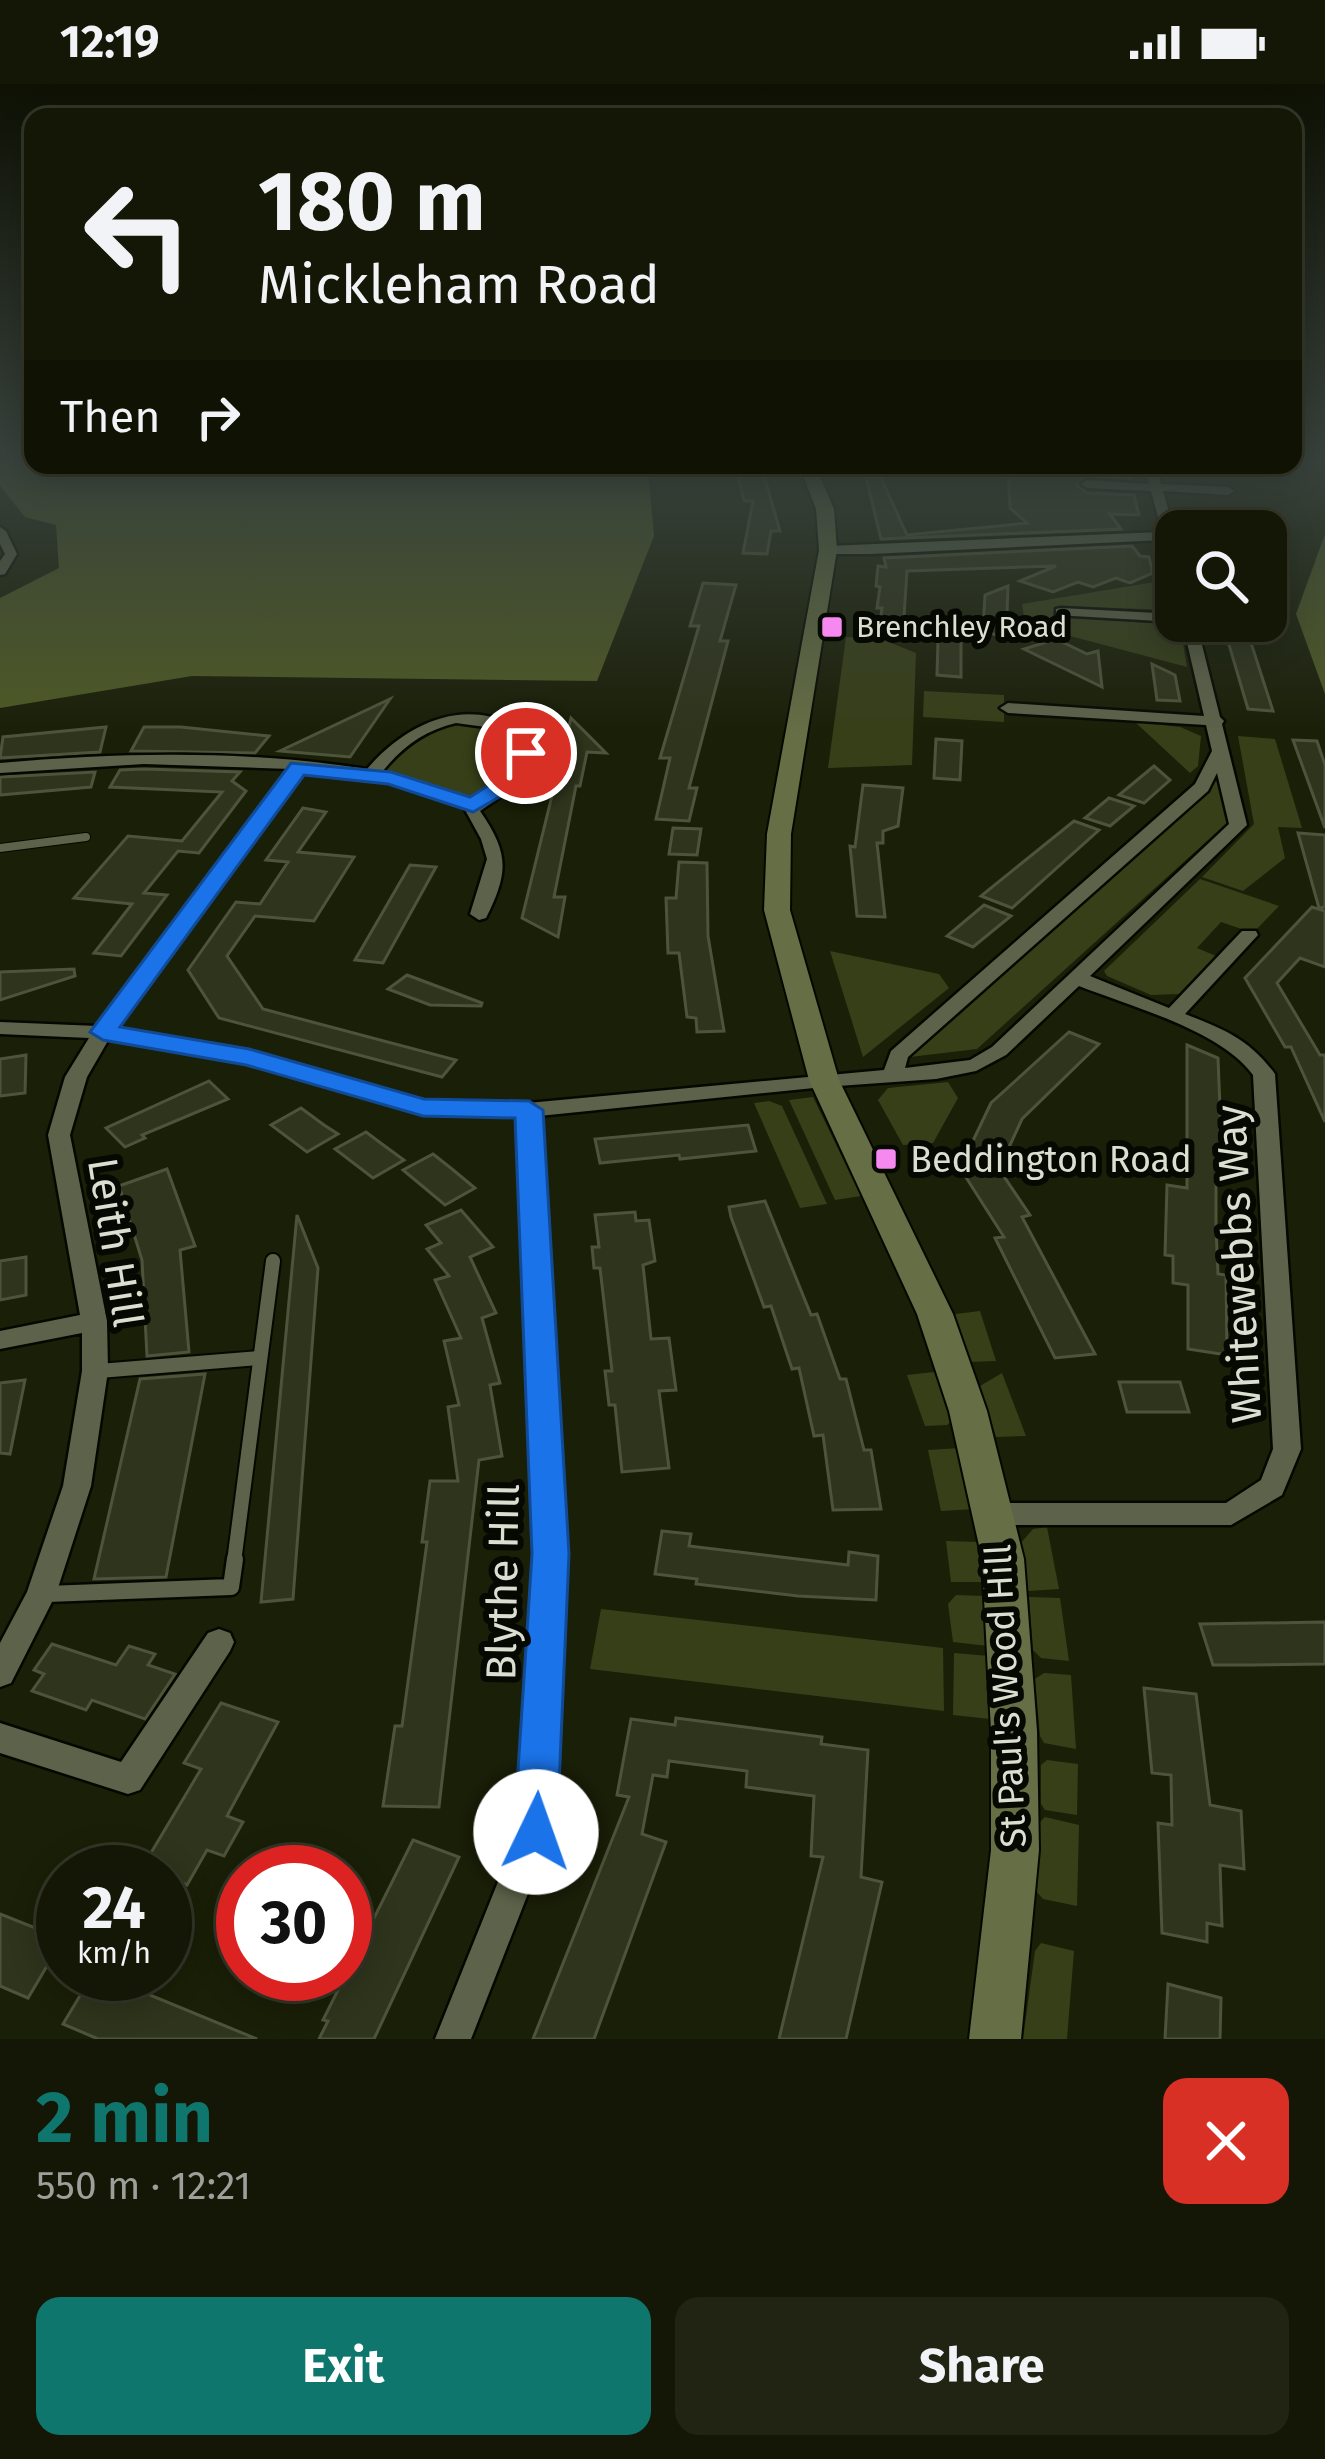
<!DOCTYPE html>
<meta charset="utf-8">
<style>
body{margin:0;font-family:"Fira Sans",sans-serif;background:#212413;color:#f1f3f6;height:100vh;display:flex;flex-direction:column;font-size:45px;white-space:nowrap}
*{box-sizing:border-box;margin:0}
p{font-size:39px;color:#9d9f9a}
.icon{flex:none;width:66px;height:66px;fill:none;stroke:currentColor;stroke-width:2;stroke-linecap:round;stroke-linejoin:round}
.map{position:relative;height:1955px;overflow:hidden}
.sheet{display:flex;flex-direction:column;background:#141705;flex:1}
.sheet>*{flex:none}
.banner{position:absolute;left:24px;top:24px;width:1278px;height:366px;border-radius:24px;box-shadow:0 6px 30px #0003,0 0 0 3px #333627;background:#141705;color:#f1f3f6;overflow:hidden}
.fabs{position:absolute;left:1155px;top:426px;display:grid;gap:24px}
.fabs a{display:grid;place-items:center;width:132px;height:132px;border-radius:24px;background:#141705;box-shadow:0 6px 30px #0003,0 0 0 3px #333627;font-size:60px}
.speed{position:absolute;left:36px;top:1761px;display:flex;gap:24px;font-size:60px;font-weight:700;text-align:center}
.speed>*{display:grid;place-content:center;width:156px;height:156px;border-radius:50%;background:#141705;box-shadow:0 6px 30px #0003,0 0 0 3px #333627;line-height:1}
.speed small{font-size:30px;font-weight:400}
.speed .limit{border:18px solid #d22;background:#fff;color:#111}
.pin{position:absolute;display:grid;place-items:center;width:102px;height:102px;color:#fff;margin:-51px;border:6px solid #fff;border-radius:50%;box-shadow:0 3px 12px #0007}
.me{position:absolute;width:132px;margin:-66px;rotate:3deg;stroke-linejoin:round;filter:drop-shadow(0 0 9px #0008)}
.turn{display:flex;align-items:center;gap:42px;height:252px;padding:0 36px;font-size:54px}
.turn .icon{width:156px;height:156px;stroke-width:2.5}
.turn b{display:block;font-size:84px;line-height:102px}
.then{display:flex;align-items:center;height:114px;padding:0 36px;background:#0003;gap:24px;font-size:45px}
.round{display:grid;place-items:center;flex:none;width:126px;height:126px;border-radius:24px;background:#212413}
.head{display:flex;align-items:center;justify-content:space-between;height:204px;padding:0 36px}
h1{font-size:72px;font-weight:700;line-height:90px;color:#0f766e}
.primary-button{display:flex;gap:24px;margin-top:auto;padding:24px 36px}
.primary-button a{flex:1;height:138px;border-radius:24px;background:#0f766e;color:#fff;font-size:48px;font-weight:700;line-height:138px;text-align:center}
.primary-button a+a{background:#212413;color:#f1f3f6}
.status{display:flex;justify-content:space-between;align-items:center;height:84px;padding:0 60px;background:#141705;direction:ltr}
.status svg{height:33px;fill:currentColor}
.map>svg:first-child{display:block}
.green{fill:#373f18}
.forest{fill:#4f5a25}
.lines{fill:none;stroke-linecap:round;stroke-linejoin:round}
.stream-far1{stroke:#4f5a25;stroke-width:4.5}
.stream{stroke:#4f5a25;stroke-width:6}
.building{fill:#2f341c;stroke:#4e543b;stroke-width:3}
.lane-far2-casing{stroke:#060800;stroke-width:10}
.lane-far1-casing{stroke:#060800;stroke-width:18}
.lane-casing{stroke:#060800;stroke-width:21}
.street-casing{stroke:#060800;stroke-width:5}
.secondary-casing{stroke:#060800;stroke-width:4}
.lane-far2{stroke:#5d634a;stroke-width:8}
.lane-far1{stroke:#5d634a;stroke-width:14}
.lane{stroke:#5d634a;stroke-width:16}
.street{fill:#5d634a;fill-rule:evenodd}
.secondary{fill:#656e45;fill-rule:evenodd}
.route{fill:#1a73e8;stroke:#114b97;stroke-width:3}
.poi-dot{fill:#f589ef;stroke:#060802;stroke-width:4.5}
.labels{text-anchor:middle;stroke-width:12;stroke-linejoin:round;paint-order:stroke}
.far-poi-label{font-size:30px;fill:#dbded0;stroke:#060802;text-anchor:start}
.poi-label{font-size:36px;fill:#dbded0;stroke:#060802;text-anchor:start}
.street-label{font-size:36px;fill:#dbded0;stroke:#060802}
.near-street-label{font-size:42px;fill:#dbded0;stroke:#060802}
</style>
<div class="status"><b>12:19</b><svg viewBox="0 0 49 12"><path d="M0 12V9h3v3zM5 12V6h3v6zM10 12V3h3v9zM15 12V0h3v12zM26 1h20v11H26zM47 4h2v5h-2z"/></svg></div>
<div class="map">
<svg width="1325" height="1955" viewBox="0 0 1325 1955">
<rect width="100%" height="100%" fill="#1a1f07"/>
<!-- green -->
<g class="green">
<polygon points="1167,496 1172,526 1057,522 1057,533 1180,541 1187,583 1025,540 1022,520"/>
<polygon points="846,553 879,554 916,569 912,681 828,684"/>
<polygon points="924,607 1004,611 1004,638 923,633"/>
<path d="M464,638C478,644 501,642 512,651C540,677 488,707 468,712L387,686L384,681C407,656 429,640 464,638Z"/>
<polygon points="1135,638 1180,643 1201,652 1198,682 1190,689"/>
<polygon points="1238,652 1275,655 1302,744 1278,743 1285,774 1243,807 1202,793 1254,740"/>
<polygon points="1220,691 1228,738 977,965 910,973"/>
<polygon points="1200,795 1279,822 1253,849 1221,838 1197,864 1216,872 1179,910 1151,911 1107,892 1104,887"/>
<polygon points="830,867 939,890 949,904 863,973"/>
<polygon points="948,998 958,1014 933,1059 903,1061 878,1016 888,1004"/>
<polygon points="813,1013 861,1112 835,1116 789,1016"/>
<polygon points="769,1017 782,1022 827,1120 800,1124 754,1019"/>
<polygon points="980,1227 996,1277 969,1278 953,1235 956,1230"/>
<polygon points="934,1288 953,1336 947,1341 925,1342 907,1291"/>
<polygon points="1002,1289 1026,1352 996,1353 980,1302"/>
<polygon points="960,1364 975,1425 941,1427 928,1366"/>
<polygon points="1047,1443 1059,1505 1028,1507 1019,1461 1033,1445"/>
<polygon points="946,1457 980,1458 986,1498 951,1498"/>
<polygon points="956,1511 984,1512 988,1562 953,1558 948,1520"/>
<polygon points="1029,1513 1060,1514 1069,1577 1041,1574 1033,1566"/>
<polygon points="601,1525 943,1564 944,1627 590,1585"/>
<polygon points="954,1569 989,1572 990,1635 953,1631"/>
<polygon points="1044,1589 1071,1591 1076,1665 1044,1659 1040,1652 1035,1595"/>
<polygon points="1047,1676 1078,1680 1077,1731 1045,1726 1041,1720 1041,1681"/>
<polygon points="1045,1733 1079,1741 1077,1822 1043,1815 1037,1808 1039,1739"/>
<polygon points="1041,1859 1074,1867 1067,1955 1023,1955 1035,1867"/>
</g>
<!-- forest -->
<g class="forest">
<polygon points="0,377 585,381 587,388 648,385 654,452 597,597 192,592 0,624 0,514 59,484 56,441 25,433 0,402"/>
<polygon points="1325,450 1325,610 1296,530"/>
</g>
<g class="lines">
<!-- stream-far1 -->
<g class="stream-far1">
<polyline points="223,381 239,397 247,395 262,408 245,424 246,456 265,515"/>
<polyline points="239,397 231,401 249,415"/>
<polyline points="241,565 240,538 270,531 267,522"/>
</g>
<!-- stream -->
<polyline class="stream" points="241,562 241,585 318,590"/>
</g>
<!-- building -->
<g class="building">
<polygon points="761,381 780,447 771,447 767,470 743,469 753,417 744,417 737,387 759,390"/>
<polygon points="863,381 875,381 907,451 1027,439 1010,424 1008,388 1038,390 1037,384 1129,388 1131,394 1087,392 1077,401 1087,409 1134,411 1139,431 1110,430 1121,445 881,455"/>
<polygon points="1132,462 1140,472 1149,473 1153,489 1130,499 1116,494 1093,503 1078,498 1053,508 1020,497 1056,482 907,487 903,548 879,547 882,524 877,524 880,503 876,502 878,482 886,483 884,474"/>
<polygon points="703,499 736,501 720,557 728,557 689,704 697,704 689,737 656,735 670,674 660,674 699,542 690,542"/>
<polygon points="1008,502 1006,556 983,545 985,511"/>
<polygon points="1222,537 1244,537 1273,627 1248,625"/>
<polygon points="938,555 961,557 961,593 937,591"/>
<polygon points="1056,555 1087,570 1098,567 1102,603 1024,565"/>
<polygon points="1152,580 1175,591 1180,617 1157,616"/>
<polygon points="390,615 350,673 280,667"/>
<polygon points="571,634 606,669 587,668 580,702 576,702 554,813 565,813 558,853 522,834"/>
<polygon points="106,643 100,668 0,674 3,653"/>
<polygon points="144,643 181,643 269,652 255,669 131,667"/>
<polygon points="936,655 962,657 960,696 934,694"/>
<polygon points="1293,656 1317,657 1325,681 1325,744"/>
<polygon points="1154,682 1170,696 1144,719 1119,711"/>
<polygon points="144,685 240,688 232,697 246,707 199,769 178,767 144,809 167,811 121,872 94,869 132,820 74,814 128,752 182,757 222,708 110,703 120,686"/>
<polygon points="95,688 91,703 0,711 0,693"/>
<polygon points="863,701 903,704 898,742 883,747 883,759 877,759 885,833 857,832 850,762 855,763"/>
<polygon points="1109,714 1134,722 1110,742 1085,734"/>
<polygon points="303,724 326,728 298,768 354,773 314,837 255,832 227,872 263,925 456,976 442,993 219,934 188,886 236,818 260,820 288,778 266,776"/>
<polygon points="1074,737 1099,746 1012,824 981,812"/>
<polygon points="673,744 701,745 697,771 669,770"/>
<polygon points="1298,749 1325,751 1325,823 1319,824"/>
<polygon points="679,778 707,779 708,852 724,947 697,948 696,934 687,933 679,869 668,869 666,814 676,814"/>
<polygon points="410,781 436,783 383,879 355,876"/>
<polygon points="984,821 1011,832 973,863 947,852"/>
<polygon points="1312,823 1325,827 1325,883 1300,874 1277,899 1320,971 1325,971 1325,1038 1291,963 1285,963 1245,894"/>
<polygon points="74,885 75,892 0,916 0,888"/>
<polygon points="407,891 482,919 481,922 430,921 388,905"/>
<polygon points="1069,948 1099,960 1022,1035 999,1085 1030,1131 1022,1133 1095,1270 1055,1274 995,1154 1004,1153 960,1084 991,1019"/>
<polygon points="1187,961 1218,974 1223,1100 1216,1099 1216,1143 1218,1190 1226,1191 1227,1271 1188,1265 1188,1201 1173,1199 1173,1172 1165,1171 1167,1101 1187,1104"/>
<polygon points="26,971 25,1009 0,1012 0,975"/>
<polygon points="209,997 228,1015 142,1051 145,1054 125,1063 106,1044"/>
<polygon points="301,1024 324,1041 338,1050 307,1068 271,1041"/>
<polygon points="748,1041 756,1067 680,1075 679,1071 600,1079 595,1055"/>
<polygon points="366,1048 382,1060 404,1076 373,1094 335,1065"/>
<polygon points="433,1070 452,1085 475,1104 445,1121 403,1086"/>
<polygon points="167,1085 195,1162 180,1166 189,1268 147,1272 142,1176 119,1102"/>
<polygon points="765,1117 811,1231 817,1230 840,1295 846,1295 864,1366 871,1366 881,1425 833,1426 823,1351 814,1352 799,1284 792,1285 771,1222 764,1223 731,1133 729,1123"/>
<polygon points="461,1126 493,1163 470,1173 496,1229 482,1234 500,1299 490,1301 502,1372 479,1376 439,1723 383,1722 395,1642 402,1642 427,1458 422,1458 430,1397 458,1397 448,1323 459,1321 444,1257 461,1254 435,1196 449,1192 427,1165 441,1159 426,1141"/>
<polygon points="635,1128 636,1137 649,1136 655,1177 643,1181 651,1255 669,1254 676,1306 659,1307 669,1384 622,1388 615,1321 609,1321 605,1287 612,1287 600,1184 594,1184 592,1163 599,1163 595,1131"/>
<polygon points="297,1131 318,1184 293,1515 261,1518"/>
<polygon points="26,1173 26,1211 0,1216 0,1177"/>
<polygon points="205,1290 166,1493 94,1495 140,1295"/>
<polygon points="25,1296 10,1370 0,1369 0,1299"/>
<polygon points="1119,1298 1180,1298 1189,1328 1127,1328"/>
<polygon points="662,1447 691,1450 689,1462 848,1481 849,1468 878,1472 876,1516 798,1512 696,1500 697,1495 655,1490"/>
<polygon points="1325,1538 1325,1580 1253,1581 1213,1581 1200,1540"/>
<polygon points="52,1560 116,1581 129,1562 155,1570 148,1581 175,1590 145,1635 92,1616 86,1626 32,1607 44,1590 34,1586"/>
<polygon points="1144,1604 1196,1610 1210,1721 1241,1727 1244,1785 1220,1781 1222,1842 1207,1839 1207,1858 1162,1849 1158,1739 1172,1741 1171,1691 1152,1689"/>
<polygon points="221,1619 278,1638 227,1732 243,1738 224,1772 207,1766 187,1801 165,1792 165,1788 142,1784 201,1685 184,1679"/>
<polygon points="676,1634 822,1653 821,1660 868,1666 861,1793 882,1798 846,1955 779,1955 823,1773 811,1772 814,1712 746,1703 747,1687 669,1677 667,1693 653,1691 642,1750 666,1758 594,1955 533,1955 629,1713 617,1711 631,1635 675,1641"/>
<polygon points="413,1756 459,1773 374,1955 319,1955 328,1937 323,1936"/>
<polygon points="0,1830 63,1855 28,1914 0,1902"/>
<polygon points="93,1890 99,1890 257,1955 98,1955 63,1940"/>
<polygon points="1168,1900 1221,1914 1220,1955 1165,1955"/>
</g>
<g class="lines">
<defs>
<polyline id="lane-far2" points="0,764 86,753"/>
<g id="lane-far1">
<polyline points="99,1287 260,1274"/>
<polyline points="234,1478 273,1177"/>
</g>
<polyline id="lane" points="47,1510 231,1503 235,1475"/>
<g id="street">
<polygon points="1144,381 1156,381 1161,400 1228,403 1234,407 1228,411 1163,407 1176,452 1176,482 1170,478 1164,456 871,470 828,470 822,466 828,462 1162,448 1151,407 1087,404 1081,400 1087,396 1149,400"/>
<polygon points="0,443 6,447 17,470 5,490 0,491 0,477 5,470 0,460"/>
<polygon points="1061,524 1176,530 1176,537 1181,537 1176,538 1056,531 1056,525"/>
<path d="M1182,537H1196L1220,633L1224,637L1222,640L1247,741L1090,892L1169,924L1242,847H1256L1258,851L1185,930C1225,946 1248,954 1275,990L1301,1365L1282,1411L1231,1441H994L984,1438L980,1430L984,1422L994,1419H1226L1261,1396L1273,1365L1253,991C1220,946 1132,923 1079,902L1006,971L976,987L936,995L824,1003L539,1032L564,1470L552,1748L471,1955H435L518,1748L536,1470L517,1032L423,1030L246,979L109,955L87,993L70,1051L107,1237L108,1287L91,1402L56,1510L11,1599L0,1603V1559L27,1508L63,1402L82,1287V1249L0,1265V1247L80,1231L48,1051L65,993L89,954L0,950V938L97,942L290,685L144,680L0,689V679C123,668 245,666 367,685C408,637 473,608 529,652L534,669L513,704L480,727C509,769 509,788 486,834L479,836L470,830L487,775L481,755L464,724L385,698L305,687L116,944L249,967L424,1016L528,1019L884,986L891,967L1195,700L1212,667L1206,641L1008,629L1000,624L1008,619L1204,632ZM456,639L493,644L514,655L518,669L501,697L474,716L382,688C402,663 425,646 456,639ZM1217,689L1229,740L992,963L970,976L905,984L908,973L1208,707Z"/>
<polygon points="219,1545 230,1549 234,1558 230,1567 140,1706 128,1710 0,1669 0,1639 121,1678 208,1549"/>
</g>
<polygon id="secondary" points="799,381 815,381 834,425 837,466 791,750 790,826 839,996 953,1230 987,1327 1024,1475 1037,1647 1039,1766 1021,1955 969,1955 991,1766 991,1647 982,1475 949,1327 917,1230 809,996 764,826 767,750 819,466 816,425"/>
</defs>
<!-- lane-far2 casing -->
<use href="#lane-far2" class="lane-far2-casing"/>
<!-- lane-far1 casing -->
<use href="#lane-far1" class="lane-far1-casing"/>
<!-- lane casing -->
<use href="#lane" class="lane-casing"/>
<!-- street casing -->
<use href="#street" class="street-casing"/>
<!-- secondary casing -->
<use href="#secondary" class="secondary-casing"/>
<!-- lane-far2 -->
<use href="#lane-far2" class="lane-far2"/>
<!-- lane-far1 -->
<use href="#lane-far1" class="lane-far1"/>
<!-- lane -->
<use href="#lane" class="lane"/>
<!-- street -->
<use href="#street" class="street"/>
<!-- secondary -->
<use href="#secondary" class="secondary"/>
</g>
<!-- sky -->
<linearGradient id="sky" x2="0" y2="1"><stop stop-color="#0e1104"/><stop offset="0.58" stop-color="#38423c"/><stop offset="1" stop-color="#38423c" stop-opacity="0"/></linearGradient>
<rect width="1325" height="651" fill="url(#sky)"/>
<!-- route -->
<polygon class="route" points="526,663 537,669 515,704 473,728 388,700 304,691 120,943 249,965 424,1015 529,1017 543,1026 569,1470 557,1748 551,1763 536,1769 520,1763 514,1748 532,1470 515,1034 423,1032 246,981 103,956 90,948 291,679 391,688 470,713 499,695 519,665"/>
<!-- markers -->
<g class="poi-dot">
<rect x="820" y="531" width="24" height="24" rx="6"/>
<rect x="874" y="1063" width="24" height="24" rx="6"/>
</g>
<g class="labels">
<!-- far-poi labels -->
<g class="far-poi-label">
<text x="856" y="553">Brenchley Road</text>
</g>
<!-- poi labels -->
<g class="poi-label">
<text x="910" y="1088">Beddington Road</text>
</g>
<!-- street labels -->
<g class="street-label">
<text transform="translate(1005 1612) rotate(-93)" y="13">St Paul's Wood Hill</text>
</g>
<!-- near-street labels -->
<g class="near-street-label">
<text transform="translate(116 1158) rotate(81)" y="15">Leith Hill</text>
<text transform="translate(1238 1180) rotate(-93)" y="15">Whitewebbs Way</text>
<text transform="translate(502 1498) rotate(-89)" y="15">Blythe Hill</text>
</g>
</g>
</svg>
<div class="fabs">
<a><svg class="icon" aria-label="search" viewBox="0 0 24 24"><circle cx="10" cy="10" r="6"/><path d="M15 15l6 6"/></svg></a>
</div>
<div class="speed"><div>24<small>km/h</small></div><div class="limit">30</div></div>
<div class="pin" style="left:526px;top:669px;background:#d93025"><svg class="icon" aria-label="arrive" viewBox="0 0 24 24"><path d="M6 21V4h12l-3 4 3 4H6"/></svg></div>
<svg class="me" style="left:536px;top:1748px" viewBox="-20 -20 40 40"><circle r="19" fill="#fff"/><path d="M0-13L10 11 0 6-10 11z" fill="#1a73e8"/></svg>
<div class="banner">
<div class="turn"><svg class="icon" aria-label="left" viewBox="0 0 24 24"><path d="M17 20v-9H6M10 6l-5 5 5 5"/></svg><div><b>180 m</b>Mickleham Road</div></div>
<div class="then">Then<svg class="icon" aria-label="right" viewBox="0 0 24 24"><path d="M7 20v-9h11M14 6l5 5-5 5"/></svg></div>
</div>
</div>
<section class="sheet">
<div class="head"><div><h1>2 min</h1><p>550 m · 12:21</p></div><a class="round" style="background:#d93025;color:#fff"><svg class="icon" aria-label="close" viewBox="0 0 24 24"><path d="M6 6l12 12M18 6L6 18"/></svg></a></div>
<div class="primary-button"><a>Exit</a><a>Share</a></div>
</section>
